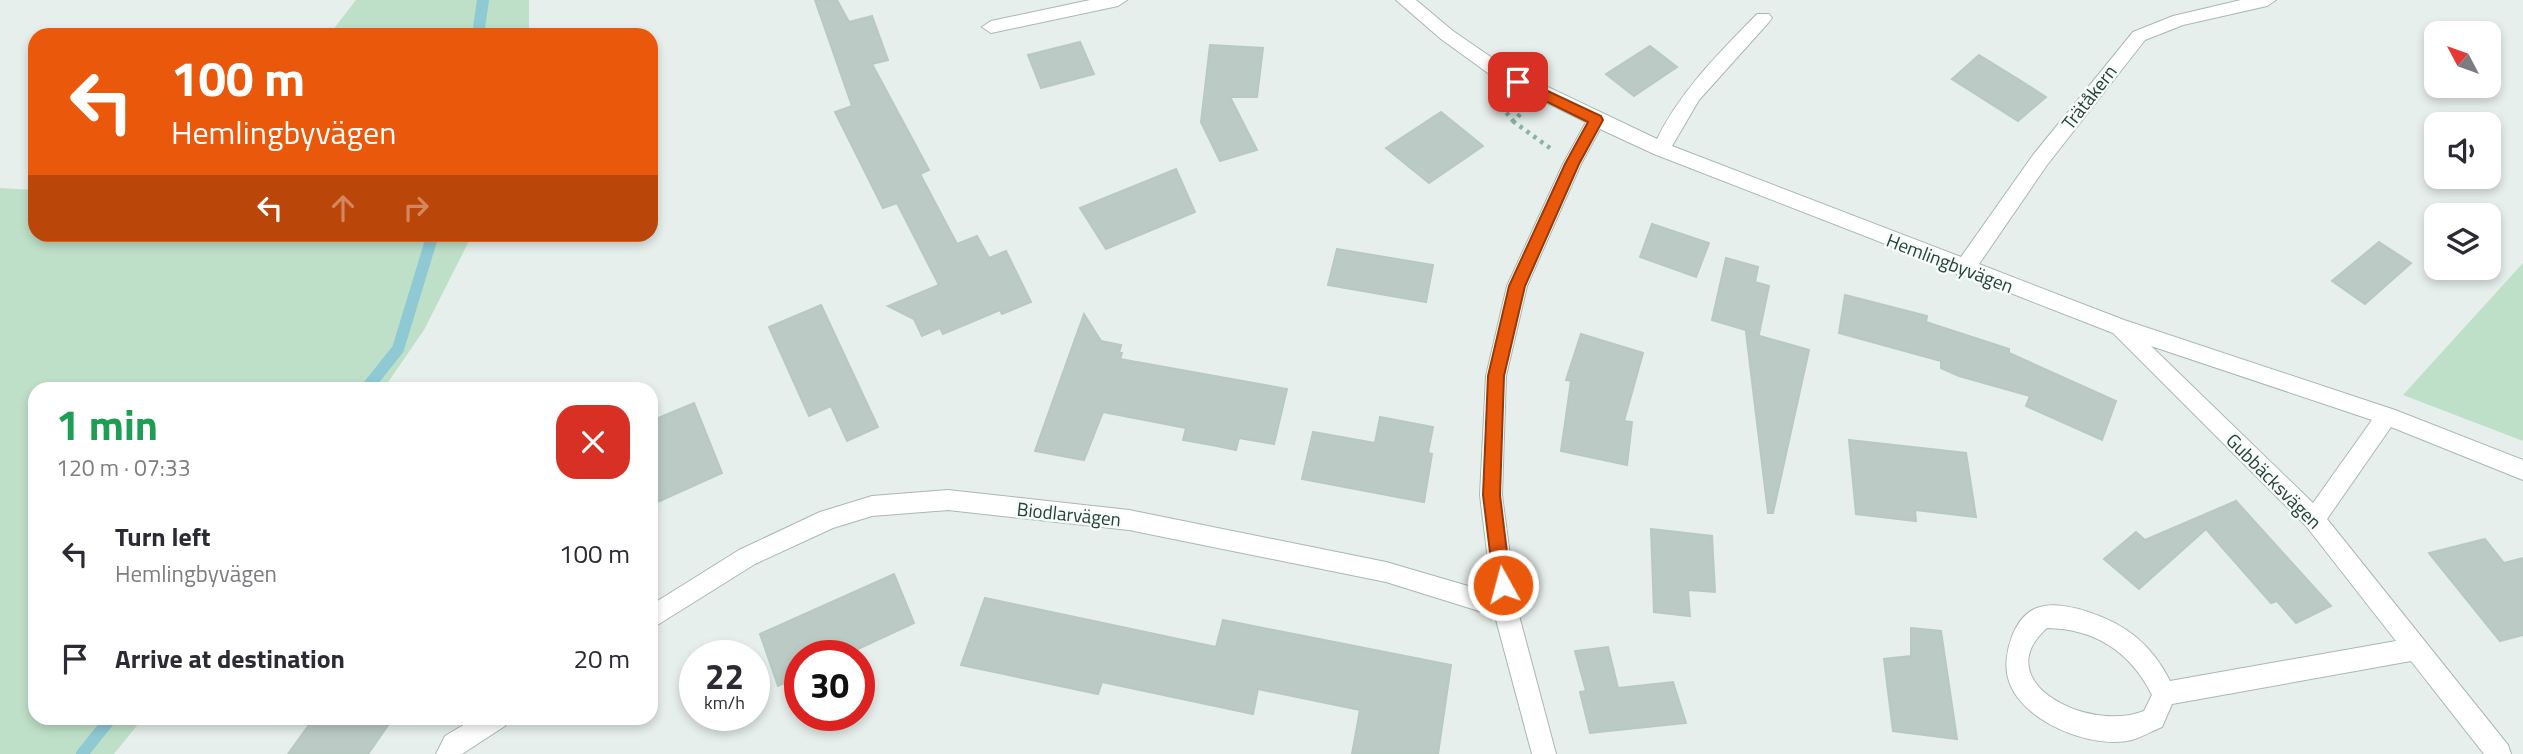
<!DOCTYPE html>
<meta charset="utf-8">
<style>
body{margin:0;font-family:"Titillium Web",sans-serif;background:#f7f7f7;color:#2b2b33;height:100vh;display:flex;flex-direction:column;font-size:26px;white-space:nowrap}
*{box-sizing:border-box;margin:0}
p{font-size:23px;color:#7c7c81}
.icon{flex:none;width:38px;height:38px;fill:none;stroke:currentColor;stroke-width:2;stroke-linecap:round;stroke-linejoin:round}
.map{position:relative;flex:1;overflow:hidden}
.details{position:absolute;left:28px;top:382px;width:630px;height:343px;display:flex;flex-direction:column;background:#fff;border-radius:21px;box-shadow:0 4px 10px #0003}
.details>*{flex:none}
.hud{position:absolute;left:28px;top:28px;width:630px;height:214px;border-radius:21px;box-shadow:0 4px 10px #0003;background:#ea580c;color:#fff;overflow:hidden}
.needle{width:46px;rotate:311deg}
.buttons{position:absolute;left:2424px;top:21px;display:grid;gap:14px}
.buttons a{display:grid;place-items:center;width:77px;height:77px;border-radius:14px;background:#fff;box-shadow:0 4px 10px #0003;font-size:35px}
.speed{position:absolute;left:679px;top:640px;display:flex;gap:14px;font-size:35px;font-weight:700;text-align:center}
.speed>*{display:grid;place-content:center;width:91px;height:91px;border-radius:50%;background:#fff;box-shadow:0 4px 10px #0003;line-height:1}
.speed small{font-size:18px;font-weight:400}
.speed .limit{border:10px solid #d22;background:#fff;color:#111}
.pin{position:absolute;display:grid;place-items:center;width:60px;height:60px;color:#fff;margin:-30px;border-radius:14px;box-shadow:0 4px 10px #0006}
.me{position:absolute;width:77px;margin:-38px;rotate:353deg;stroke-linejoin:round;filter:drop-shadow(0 0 5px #0008)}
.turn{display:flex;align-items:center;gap:24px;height:147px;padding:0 28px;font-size:32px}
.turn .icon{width:91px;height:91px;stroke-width:2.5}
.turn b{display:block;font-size:49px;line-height:60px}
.lanes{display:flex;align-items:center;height:66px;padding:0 28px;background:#0003;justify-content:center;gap:35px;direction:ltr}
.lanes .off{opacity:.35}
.round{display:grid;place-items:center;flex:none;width:74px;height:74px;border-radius:21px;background:#f7f7f7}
.overview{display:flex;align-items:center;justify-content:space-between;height:119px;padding:0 28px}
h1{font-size:42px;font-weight:700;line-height:52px;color:#1e9e55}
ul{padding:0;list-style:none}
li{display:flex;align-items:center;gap:21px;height:105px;padding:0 28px}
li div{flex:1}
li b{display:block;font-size:26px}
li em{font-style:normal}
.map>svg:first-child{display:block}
.green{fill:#bfe0c8}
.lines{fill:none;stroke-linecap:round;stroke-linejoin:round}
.stream{stroke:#8ec9d4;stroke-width:12}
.building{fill:#bbcac4;stroke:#b8c9c2;stroke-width:2}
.minor-casing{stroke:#a8b8b2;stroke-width:2}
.path{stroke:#86b3a5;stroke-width:4.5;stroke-dasharray:3.5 5;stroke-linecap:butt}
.minor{fill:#fff;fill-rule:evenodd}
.route{fill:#ea580c;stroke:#983908;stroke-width:2}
.labels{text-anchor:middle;stroke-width:5;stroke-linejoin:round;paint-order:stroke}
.street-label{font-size:19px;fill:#24423a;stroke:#f7fbf9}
</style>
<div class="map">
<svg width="2523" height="754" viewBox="0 0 2523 754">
<rect width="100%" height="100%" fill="#e6efeb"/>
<!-- green -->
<g class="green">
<polygon points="356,0 529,0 529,35 329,35"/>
<polygon points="0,188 35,190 35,234 472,235 424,330 384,388 35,388 35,718 143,718 114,754 0,754"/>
<polygon points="2523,263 2523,441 2403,395"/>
</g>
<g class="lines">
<!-- stream -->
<g class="stream">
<polyline points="478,35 483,0"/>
<polyline points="367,388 398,349 433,234"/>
<polyline points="82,754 111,718"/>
</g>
</g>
<!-- building -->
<g class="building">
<polygon points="815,0 837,0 849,22 872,16 888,60 872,64 929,170 920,174 957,244 977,236 989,258 1006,251 1031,302 1002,314 1000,310 943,334 940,328 922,336 914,319 888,306 939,285 897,203 883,208 835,112 852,106"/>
<polygon points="1080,42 1094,74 1041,88 1028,55"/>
<polygon points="1210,45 1263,48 1257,97 1230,97 1257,150 1220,161 1201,122"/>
<polygon points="1650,46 1677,67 1634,96 1606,74"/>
<polygon points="1979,55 2018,79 2046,97 2018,121 1952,79"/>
<polygon points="1441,112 1483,146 1429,183 1386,148"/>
<polygon points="1176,169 1195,212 1106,249 1080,208"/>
<polygon points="1652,224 1709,243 1696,277 1640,257"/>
<polygon points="2379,242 2411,263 2365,304 2332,281"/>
<polygon points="1337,249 1433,265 1426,302 1328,285"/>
<polygon points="1726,258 1758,267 1755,282 1769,286 1759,334 1712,320"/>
<polygon points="1845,295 1927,316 1926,322 2009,349 2009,353 2116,401 2102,440 2026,406 2030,396 1959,376 1941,368 1941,361 1839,333"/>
<polygon points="821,305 878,427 847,441 831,406 809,416 769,327"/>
<polygon points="1084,314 1101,341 1121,345 1119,353 1122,353 1120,359 1287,389 1274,444 1239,438 1236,450 1217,446 1183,440 1186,428 1103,412 1084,460 1035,451"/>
<polygon points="1746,332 1809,350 1773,513 1768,513"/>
<polygon points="1581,334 1643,353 1624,421 1632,422 1627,465 1561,451 1571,381 1566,380"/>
<polygon points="694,403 722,473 651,505 651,421"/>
<polygon points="1380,417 1433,427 1428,453 1432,454 1424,502 1302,479 1313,432 1375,443"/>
<polygon points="1849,440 1966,453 1976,517 1915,510 1916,521 1856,514"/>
<polygon points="2236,501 2331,606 2296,623 2277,601 2271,603 2206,529 2139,589 2104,559 2136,532 2145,540"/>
<polygon points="1651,529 1712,536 1715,592 1688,590 1690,616 1654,612"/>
<polygon points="2485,539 2504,563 2523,558 2523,635 2500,641 2429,553"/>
<polygon points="894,574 914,623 843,656 800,656 800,676 778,686 760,634"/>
<polygon points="985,598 1216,647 1223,620 1451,665 1438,754 1352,754 1360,710 1258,689 1253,714 1102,682 1098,694 961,665"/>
<polygon points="1911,628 1941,631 1957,739 1893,731 1884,659 1911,656"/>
<polygon points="1608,647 1618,688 1673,682 1686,723 1590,733 1580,692 1586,691 1575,651"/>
<polygon points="314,718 393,718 368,754 288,754"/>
</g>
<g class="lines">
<defs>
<g id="minor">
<polygon points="1090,0 1127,0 1118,6 991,33 982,27 991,21"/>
<path d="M1396,0H1416L1453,31L1504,66L1657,139C1681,90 1720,52 1757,14H1769L1772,18L1769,22L1699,100L1672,146L1961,257L2033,155L2133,32L2173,16L2241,0H2276L2267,6L2183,25L2145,40L2047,165L1979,264L2124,320L2395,410L2523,460V480L2391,427L2327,519L2508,745L2511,754H2484L2411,661L2172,704L2162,727C2152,731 2142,737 2132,740C2092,750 2019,721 2008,678C2002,656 2014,613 2040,607C2054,603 2074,607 2088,612C2126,624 2152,645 2170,681L2396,641L2306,526L2113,333L1967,276L1957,275L1955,271L1654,154L1600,129L1581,164L1527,286L1506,376L1502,495L1517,608L1556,754H1532L1495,616L1386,582L1129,530L948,510L872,516L833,528L755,564L651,629V605L739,550L820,512L872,496L948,490L1129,510L1386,562L1492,593L1480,495L1486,376L1507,286L1563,164L1586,122L1492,76L1441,39ZM2151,346L2372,420L2313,503ZM2047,628C2095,629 2130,651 2152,695L2144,711C2089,733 1986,682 2047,628Z"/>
<polygon points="475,718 508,718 505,726 462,754 436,754 445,736"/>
</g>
</defs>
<!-- minor casing -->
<use href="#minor" class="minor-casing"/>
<!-- path -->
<g class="path">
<polyline points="1501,106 1514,122"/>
<polyline points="1520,114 1514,122 1550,148"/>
</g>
<!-- minor -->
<use href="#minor" class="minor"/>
</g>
<!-- route -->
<polygon class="route" points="1518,77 1601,116 1603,120 1579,164 1525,286 1504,376 1500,495 1511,585 1509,591 1503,593 1496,591 1494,585 1483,495 1488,376 1509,286 1565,164 1588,122 1513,85 1511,82"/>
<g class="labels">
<!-- street labels -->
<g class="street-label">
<text transform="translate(2089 97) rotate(-52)" y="7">Trätåkern</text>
<text transform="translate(1950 263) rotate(21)" y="7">Hemlingbyvägen</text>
<text transform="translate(2274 481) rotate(45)" y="7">Gubbäcksvägen</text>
<text transform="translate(1069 514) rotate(6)" y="7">Biodlarvägen</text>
</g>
</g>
</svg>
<div class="buttons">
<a><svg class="needle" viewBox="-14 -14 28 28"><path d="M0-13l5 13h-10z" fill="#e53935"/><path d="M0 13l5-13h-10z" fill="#7c7c81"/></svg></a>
<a><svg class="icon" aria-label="sound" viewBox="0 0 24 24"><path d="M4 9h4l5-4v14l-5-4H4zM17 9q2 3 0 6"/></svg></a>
<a><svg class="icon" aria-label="layers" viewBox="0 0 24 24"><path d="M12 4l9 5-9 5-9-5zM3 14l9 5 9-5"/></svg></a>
</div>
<div class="speed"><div>22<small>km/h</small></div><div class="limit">30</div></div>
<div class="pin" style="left:1518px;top:82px;background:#d93025"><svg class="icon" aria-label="arrive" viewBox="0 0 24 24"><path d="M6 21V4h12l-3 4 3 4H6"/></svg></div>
<svg class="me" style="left:1503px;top:585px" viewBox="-20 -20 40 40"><circle r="17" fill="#ea580c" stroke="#fff" stroke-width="3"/><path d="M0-11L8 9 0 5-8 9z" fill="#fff"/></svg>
<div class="hud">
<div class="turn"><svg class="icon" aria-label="left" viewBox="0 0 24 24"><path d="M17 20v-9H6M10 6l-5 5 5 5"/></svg><div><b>100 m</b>Hemlingbyvägen</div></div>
<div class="lanes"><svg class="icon" aria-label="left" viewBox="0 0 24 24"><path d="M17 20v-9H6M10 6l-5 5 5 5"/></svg><svg class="icon off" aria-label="ahead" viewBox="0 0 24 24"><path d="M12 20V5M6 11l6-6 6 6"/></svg><svg class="icon off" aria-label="right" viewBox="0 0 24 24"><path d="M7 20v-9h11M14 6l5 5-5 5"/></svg></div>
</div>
<section class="details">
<div class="overview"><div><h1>1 min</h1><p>120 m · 07:33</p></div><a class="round" style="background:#d93025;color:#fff"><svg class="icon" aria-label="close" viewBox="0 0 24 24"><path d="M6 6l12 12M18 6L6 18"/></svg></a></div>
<ul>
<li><svg class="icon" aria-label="left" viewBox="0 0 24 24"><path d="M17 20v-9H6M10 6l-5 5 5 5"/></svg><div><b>Turn left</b><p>Hemlingbyvägen</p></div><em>100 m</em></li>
<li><svg class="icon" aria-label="arrive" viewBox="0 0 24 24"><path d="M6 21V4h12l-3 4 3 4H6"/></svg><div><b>Arrive at destination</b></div><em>20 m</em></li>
</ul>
</section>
</div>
